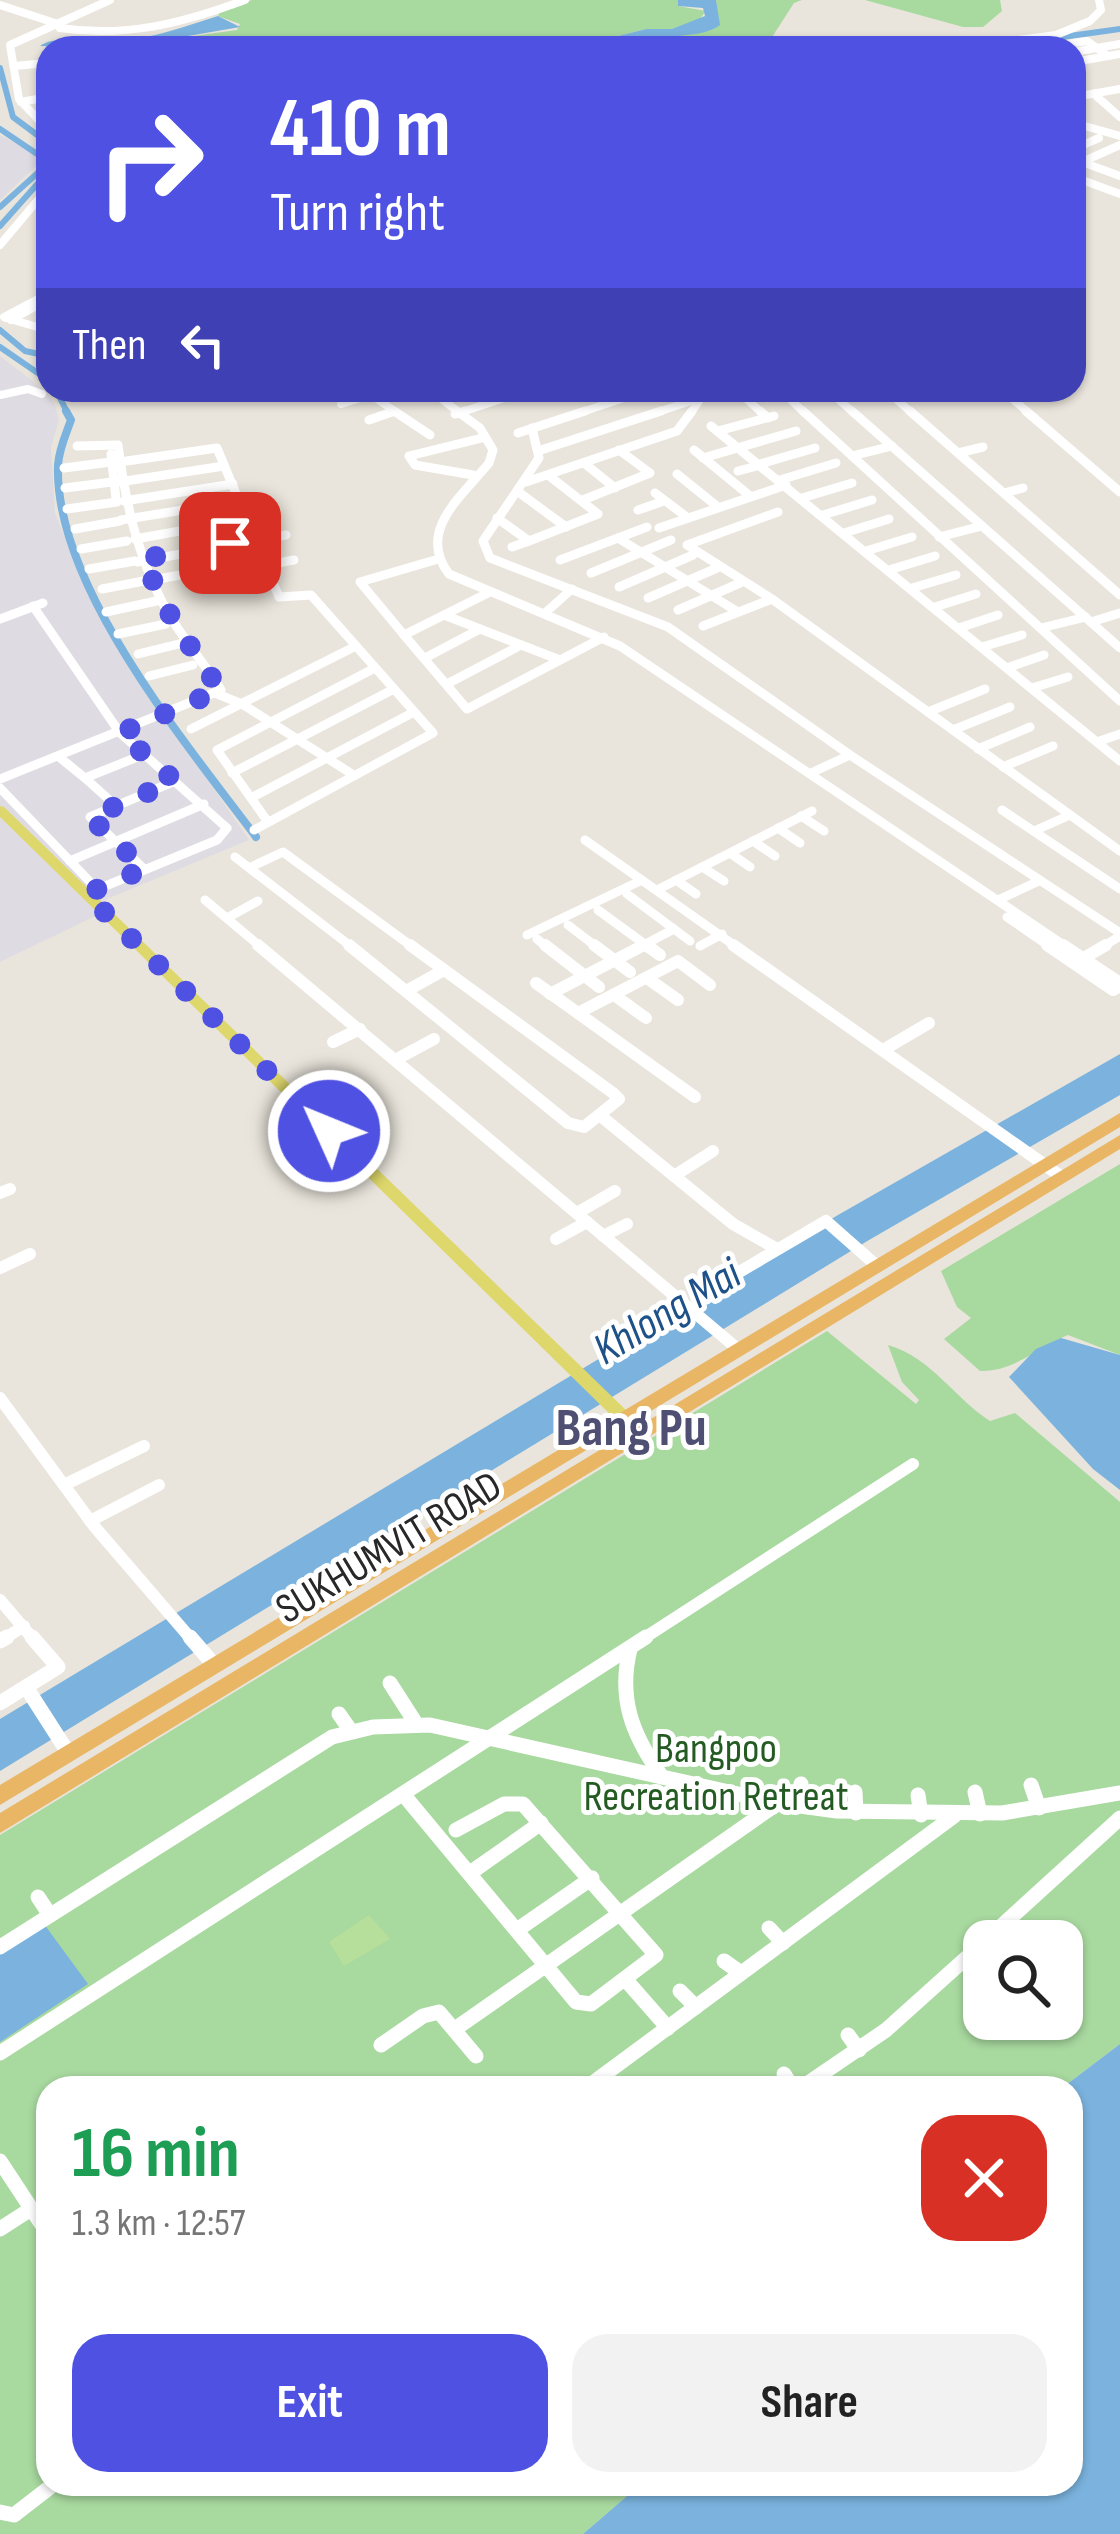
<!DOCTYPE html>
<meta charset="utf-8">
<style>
body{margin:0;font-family:"Sofia Sans Condensed",sans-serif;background:#f2f2f2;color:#222;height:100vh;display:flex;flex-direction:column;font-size:45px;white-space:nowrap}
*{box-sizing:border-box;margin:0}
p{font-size:39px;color:#767676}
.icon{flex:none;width:66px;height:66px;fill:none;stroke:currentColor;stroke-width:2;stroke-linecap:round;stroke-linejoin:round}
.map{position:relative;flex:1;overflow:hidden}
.sheet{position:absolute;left:36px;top:2076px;width:1047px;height:420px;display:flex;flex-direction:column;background:#fff;border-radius:36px;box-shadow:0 3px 9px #0004}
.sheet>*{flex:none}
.hud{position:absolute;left:36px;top:36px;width:1050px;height:366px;border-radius:36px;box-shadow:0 3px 9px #0004;background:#4f51e2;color:#fff;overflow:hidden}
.fabs{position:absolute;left:963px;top:1920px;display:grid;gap:24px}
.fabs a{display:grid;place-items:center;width:120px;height:120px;border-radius:24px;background:#fff;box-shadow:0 3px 9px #0004;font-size:60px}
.pin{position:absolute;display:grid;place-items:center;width:102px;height:102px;color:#fff;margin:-51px;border-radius:24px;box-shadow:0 6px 18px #0006}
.me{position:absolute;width:132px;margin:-66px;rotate:314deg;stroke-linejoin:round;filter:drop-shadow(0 0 9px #0008)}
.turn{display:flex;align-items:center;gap:42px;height:252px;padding:0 36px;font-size:54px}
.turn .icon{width:156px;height:156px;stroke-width:2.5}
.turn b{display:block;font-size:84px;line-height:102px}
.then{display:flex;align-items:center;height:114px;padding:0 36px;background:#0003;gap:24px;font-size:45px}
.round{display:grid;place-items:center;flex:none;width:126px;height:126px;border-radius:36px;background:#f2f2f2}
.overview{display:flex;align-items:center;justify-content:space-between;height:204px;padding:0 36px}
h1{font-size:72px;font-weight:700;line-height:90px;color:#1e9e55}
.primary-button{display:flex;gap:24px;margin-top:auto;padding:24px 36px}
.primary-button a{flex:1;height:138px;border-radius:36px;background:#4f51e2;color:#fff;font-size:48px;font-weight:700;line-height:138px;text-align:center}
.primary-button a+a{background:#f2f2f2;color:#222}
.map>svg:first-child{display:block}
.industrial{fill:#dedce2}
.green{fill:#a8d99f;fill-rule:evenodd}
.pitch{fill:#b7df9c}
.water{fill:#7bb3de}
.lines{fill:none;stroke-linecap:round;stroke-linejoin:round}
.canal-far1{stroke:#7bb3de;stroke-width:6}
.canal{stroke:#7bb3de;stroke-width:8}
.minor-far3{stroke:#fff;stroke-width:8}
.minor-far2{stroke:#fff;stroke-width:9}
.minor-far1{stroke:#fff;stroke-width:12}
.minor{stroke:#fff;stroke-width:15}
.major{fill:#ded76b;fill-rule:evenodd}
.highway{fill:#e9b666;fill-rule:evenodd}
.route{stroke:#4f51e2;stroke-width:21;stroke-dasharray:0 37.8}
.labels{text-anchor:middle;stroke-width:10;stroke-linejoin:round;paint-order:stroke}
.street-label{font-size:42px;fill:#282828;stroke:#fff}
.park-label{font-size:42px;fill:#245b22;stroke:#fff}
.water-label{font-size:45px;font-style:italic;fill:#1e5187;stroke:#fff}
.district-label{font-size:54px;font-weight:bold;fill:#4f4f73;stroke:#fff}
</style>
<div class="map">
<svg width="1120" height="2534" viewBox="0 0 1120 2534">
<rect width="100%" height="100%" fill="#e9e5dc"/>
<!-- industrial -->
<g class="industrial">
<polygon points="0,135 33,152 38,164 0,200"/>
<polygon points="0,356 47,392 55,405 59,420 51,447 55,513 86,590 158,707 249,840 102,901 108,910 0,962"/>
</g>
<!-- green -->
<g class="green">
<polygon points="252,0 678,0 678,6 706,11 698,21 672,29 646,29 571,48 162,48 159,42 165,40 237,30 240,24 218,16 220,12"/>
<path d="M716,0H802L794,3L765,48H660L657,43C676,32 699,34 719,25Z"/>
<polygon points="865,0 1000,0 1002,11 983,27 963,27"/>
<path d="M1120,1164V1355L1068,1335C1036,1348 1014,1372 980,1371L944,1339L971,1318L957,1307L941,1271Z"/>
<path d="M827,1331L916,1404L919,1400L902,1382L888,1345C932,1358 953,1397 990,1421L1015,1413L1120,1502V2044L1062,2088H48V2484H641L583,2534H0V1835ZM984,1941H1062V2019H984Z"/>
</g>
<!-- pitch -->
<polygon class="pitch" points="369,1915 390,1939 344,1966 329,1942"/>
<!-- water -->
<g class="water">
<path d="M678,0H716L720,25C701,39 677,31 658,43L660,48H571L646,29H672L705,16L703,8L678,6Z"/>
<path d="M218,16L240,27L165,40L160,42L162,48L40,46C55,35 84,42 105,42C145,41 180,28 218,16Z"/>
<polygon points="1120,1054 1120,1095 869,1240 0,1771 0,1719 838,1215"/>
<polygon points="1061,1338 1120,1355 1120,1490 1093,1469 1009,1377 1036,1349"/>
<polygon points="44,1924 88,1984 0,2042 0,1953"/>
<polygon points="1120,2044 1120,2534 583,2534 641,2484 1071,2484 1071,2088 1062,2088"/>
</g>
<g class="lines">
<!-- canal-far1 -->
<g class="canal-far1">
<polyline points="1048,39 1120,29"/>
<polyline points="990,48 1026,43"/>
<polyline points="0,68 13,117 48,143"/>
<polyline points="0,129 43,158 42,169 0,207"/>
<polyline points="0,226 48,172"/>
<polyline points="0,330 25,351 48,356"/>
<polyline points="0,347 48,380"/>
<polyline points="56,390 68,414"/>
</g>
<!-- canal -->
<path class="canal" d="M66,411L71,420C66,434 59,449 58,465C54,586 186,743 256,837"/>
<!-- minor-far3 -->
<g class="minor-far3">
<polyline points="0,5 55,23"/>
<path d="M60,28C126,38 183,23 245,0"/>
<polyline points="959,48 1056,35 1090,21 1101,10 1099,0"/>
<polyline points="1040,48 1087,41 1108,56"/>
<polyline points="1074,52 1120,44"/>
<polyline points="1074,62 1120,54"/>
<polyline points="14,66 48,63"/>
<polyline points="1094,94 1120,117"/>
<polyline points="1074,97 1120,89"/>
<polyline points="21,102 48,97"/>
<polyline points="1074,123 1120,136"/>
<polyline points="48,130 19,99 10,45 110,0"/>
<polyline points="1074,149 1099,138"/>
<polyline points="1074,159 1120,176"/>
<polyline points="1082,162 1120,145"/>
<polyline points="1074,177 1120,194"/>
<polyline points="0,245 48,188"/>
<polyline points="4,317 38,299 47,300 11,320"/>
<polyline points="6,318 48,330"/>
<polyline points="364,390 399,414"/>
<polyline points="430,390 461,414"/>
<polyline points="737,390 763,414"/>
<polyline points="780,390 806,414"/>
<polyline points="828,390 855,414"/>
<polyline points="886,390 913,414"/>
<polyline points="1002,390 1030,414"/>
<polyline points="0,395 28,389 42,394"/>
<polyline points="341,404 370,395"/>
<polyline points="387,414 392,412"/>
<polyline points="456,414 528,390"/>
<polyline points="576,414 648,390"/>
<polyline points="652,414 700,398"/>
<polyline points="690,414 707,390"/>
</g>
<!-- minor-far2 -->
<g class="minor-far2">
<polyline points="394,411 430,435"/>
<path d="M457,411L480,428L493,450L489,463C462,496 416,531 449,574L620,646L1068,948"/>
<polyline points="760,411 768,418"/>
<polyline points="803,411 1120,701"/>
<polyline points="852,411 1120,648"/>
<polyline points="910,411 1120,595"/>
<polyline points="1026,411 1120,492"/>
<polyline points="455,414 465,411"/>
<polyline points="369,420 392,412"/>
<polyline points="711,426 1120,761"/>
<polyline points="532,428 539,458 483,541 490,558 668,627 850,755 1120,933"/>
<polyline points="718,431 774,416"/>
<polyline points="518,433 585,411"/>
<polyline points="694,450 750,496"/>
<polyline points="538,451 661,411"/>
<polyline points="958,453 983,447"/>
<polyline points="111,454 116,499"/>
<polyline points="852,456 892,446"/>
<polyline points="703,458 796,431"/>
<polyline points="120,462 217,448 279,597 311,595 433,733 254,830"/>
<polyline points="584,463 615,488"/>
<polyline points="760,464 815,448"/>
<polyline points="64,468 111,462"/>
<polyline points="738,471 761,465"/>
<polyline points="677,474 718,507"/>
<polyline points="473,475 415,465 409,456 482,438"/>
<polyline points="780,480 836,463"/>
<polyline points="119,482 224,466"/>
<polyline points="526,482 677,431 692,411"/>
<polyline points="65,488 112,482"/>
<polyline points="517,491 566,527"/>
<polyline points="655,493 688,518"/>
<polyline points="1004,493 1023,488"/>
<polyline points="802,498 852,483"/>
<polyline points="583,500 650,473 619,450"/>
<polyline points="124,501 233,484"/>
<polyline points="67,509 117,502"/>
<polyline points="638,510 664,501"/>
<polyline points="778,512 687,545 772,599 1120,851"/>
<polyline points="823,515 872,500"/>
<polyline points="497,518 529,541 598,514 548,475"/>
<polyline points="121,520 239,501"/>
<polyline points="659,528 786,485"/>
<polyline points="75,529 120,521"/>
<polyline points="844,533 889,519"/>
<polyline points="939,537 982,526"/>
<polyline points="618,538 738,612"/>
<polyline points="135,539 247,519"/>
<polyline points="512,547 529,541"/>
<polyline points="81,549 127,541"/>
<polyline points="866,551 912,537"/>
<polyline points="560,560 647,527"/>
<polyline points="137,562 286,535"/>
<polyline points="267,565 294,560"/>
<polyline points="89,569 135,561"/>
<polyline points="889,570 935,556"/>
<polyline points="591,573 671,540"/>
<polyline points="152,580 265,560"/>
<polyline points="619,587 693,555"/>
<polyline points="912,588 956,575"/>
<polyline points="102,589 144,581"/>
<polyline points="490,592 404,635 467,709 604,637"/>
<polyline points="648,598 717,568"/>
<polyline points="33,606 120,733 227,828 217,840 86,894"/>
<polyline points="935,607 976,594"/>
<polyline points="678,610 740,583"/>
<polyline points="106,612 161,600"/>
<polyline points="545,613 572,589"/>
<polyline points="444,615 560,660"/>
<polyline points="0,619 43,603"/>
<polyline points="1091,622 1120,613"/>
<polyline points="703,626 772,599"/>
<polyline points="959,628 998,615"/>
<polyline points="1041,628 1086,617"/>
<polyline points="118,634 166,624"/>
<polyline points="404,635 360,582 435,560"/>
<polyline points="982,647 1022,635"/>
<polyline points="138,654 187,642"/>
<polyline points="425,658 480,629"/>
<polyline points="1007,668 1044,655"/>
<polyline points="149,676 193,665"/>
<polyline points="447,684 521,645"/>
<polyline points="1032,688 1068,677"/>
<polyline points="215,693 242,704 352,774"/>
<polyline points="928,712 985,689"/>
<polyline points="191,729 356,646"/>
<polyline points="953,730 1010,707"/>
<polyline points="1097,742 1120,734"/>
<polyline points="978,749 1030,727"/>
<polyline points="59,757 85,778"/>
<polyline points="1003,767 1053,746"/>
<polyline points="232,773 394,689"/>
<polyline points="811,773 850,755"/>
<path d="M0,779L221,690C206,666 188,645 173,621C140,568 126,507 118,445L77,446"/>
<polyline points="0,788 96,888"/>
<polyline points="251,798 414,712"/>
<polyline points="115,805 85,778 145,754"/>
<polyline points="1002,810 1120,889"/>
<polyline points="801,816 824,831"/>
<polyline points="268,822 217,750 375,668"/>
<polyline points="778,828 800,843"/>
<polyline points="1034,831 1070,815"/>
<polyline points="585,840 738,948"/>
<polyline points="753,841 775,856"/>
<polyline points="730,853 750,867"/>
<polyline points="235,857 353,948"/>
<polyline points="70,861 204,804"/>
<polyline points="251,867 283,852 414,948"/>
<polyline points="702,867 724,881"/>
<polyline points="144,869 90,817 175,781"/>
<polyline points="676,880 696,894"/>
<polyline points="657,890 812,811"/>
<polyline points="627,894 690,941"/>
<polyline points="205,900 262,948"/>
<polyline points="998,900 1039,881"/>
<polyline points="598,910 650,948"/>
<polyline points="1007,917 1052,948"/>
<polyline points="227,918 258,901"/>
<polyline points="568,925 598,948"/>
<polyline points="527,935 642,880"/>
<polyline points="537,939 548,948"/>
<polyline points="700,946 722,934"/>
<polyline points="638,948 674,929"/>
<polyline points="1101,948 1120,936"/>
</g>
<!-- minor-far1 -->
<g class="minor-far1">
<polyline points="258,945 739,1350"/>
<polyline points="349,945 568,1123 584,1127 619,1099 613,1093 410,945"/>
<polyline points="545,945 599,987"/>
<polyline points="594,945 630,972"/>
<polyline points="646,945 660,955"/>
<polyline points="733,945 1062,1177"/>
<polyline points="1047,945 1113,990 1120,986"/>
<polyline points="1063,945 1120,983"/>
<polyline points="1084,958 1106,945"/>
<polyline points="647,978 678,1000"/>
<polyline points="536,983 695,1097"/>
<polyline points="408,990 444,970"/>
<polyline points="550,994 644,945"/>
<polyline points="614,995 646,1018"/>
<polyline points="578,1013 678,961 710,985"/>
<polyline points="333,1042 360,1029"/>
<polyline points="883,1050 929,1023"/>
<polyline points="397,1059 434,1039"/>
<polyline points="602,1117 733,1224 777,1249"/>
<polyline points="674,1176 713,1151"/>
<polyline points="0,1193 10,1189"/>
<polyline points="577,1213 615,1191"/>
<polyline points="603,1236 627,1224"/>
<polyline points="556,1239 587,1222"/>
<polyline points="0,1268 30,1254"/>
<polyline points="712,1288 826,1221 877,1266"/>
<polyline points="0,1398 94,1526 192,1640"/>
<polyline points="64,1485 144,1446"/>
<polyline points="90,1521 159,1485"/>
<polyline points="0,1600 34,1640"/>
<polyline points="2,1640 24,1626"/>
<polyline points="641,1640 913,1464"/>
</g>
<!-- minor -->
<g class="minor">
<polyline points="190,1637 215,1666"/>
<polyline points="0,1641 7,1637"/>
<path d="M630,1649C618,1698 632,1734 660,1774"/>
<polyline points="390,1683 415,1722"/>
<polyline points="26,1687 69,1754"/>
<polyline points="0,1703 58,1667 32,1637"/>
<polyline points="339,1714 351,1731"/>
<polyline points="1031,1785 1039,1808"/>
<polyline points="855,1792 856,1813"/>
<polyline points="975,1792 980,1814"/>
<polyline points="403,1794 576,2002 591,2004 656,1955 523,1804 504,1804 456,1830"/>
<polyline points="918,1795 921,1815"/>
<polyline points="797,1806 801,1784"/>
<polyline points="470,1873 541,1823"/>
<polyline points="38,1897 50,1915"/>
<polyline points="769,1928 783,1943"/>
<polyline points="517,1930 592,1878"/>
<polyline points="985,1941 1120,1818"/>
<polyline points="0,1947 332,1737 373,1727 430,1725 778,1803 837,1811 1002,1813 1120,1793"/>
<polyline points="724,1961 741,1973"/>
<polyline points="625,1979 668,2028"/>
<polyline points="680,1991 696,2007"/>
<polyline points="455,2029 778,1803"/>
<polyline points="848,2035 859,2050"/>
<polyline points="381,2045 423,2016 439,2012 476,2056"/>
<polyline points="0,2053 646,1637"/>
<polyline points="784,2074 793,2088"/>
<polyline points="586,2088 954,1816"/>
<polyline points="801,2088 886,2030 984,1942"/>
<polyline points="0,2161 48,2234"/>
<polyline points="0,2229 31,2209"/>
<polyline points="0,2512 14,2515 54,2484"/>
</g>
<!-- major -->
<polygon class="major" points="0,806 4,807 630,1414 632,1418 630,1422 618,1422 0,817"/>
<!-- highway -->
<g class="highway">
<polygon points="1120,1113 1120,1127 0,1805 0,1785"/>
<polygon points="1120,1135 1120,1149 0,1833 0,1813"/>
</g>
</g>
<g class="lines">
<!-- route -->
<polyline class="route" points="230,543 142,559 174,622 220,690 120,733 175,781 90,817 144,869 86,894 329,1131"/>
</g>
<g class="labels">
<!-- street labels -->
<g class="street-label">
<text transform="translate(388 1546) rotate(-31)" y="15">SUKHUMVIT ROAD</text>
</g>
<!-- park labels -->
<g class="park-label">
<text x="716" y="1762">Bangpoo<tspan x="716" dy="48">Recreation Retreat</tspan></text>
</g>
<!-- water labels -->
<g class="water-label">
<text transform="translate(666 1310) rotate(-31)" y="16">Khlong Mai</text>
</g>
<!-- district labels -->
<g class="district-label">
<text x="631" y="1445">Bang Pu</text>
</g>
</g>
</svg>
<div class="fabs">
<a><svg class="icon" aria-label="search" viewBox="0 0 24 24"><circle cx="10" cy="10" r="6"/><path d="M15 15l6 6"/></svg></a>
</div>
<div class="pin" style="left:230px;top:543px;background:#d93025"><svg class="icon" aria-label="arrive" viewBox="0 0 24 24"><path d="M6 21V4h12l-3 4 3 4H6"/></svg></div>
<svg class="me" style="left:329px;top:1131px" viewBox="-20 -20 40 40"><circle r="17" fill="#4f51e2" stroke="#fff" stroke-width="3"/><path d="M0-11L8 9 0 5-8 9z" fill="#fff"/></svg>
<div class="hud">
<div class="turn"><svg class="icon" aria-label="right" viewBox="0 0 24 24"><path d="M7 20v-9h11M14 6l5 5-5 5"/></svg><div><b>410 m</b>Turn right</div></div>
<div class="then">Then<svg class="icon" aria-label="left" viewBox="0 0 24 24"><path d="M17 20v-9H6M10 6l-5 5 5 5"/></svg></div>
</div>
<section class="sheet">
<div class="overview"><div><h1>16 min</h1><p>1.3 km · 12:57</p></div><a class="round" style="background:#d93025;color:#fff"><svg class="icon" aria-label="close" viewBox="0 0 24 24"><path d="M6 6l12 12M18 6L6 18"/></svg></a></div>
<div class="primary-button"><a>Exit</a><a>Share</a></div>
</section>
</div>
